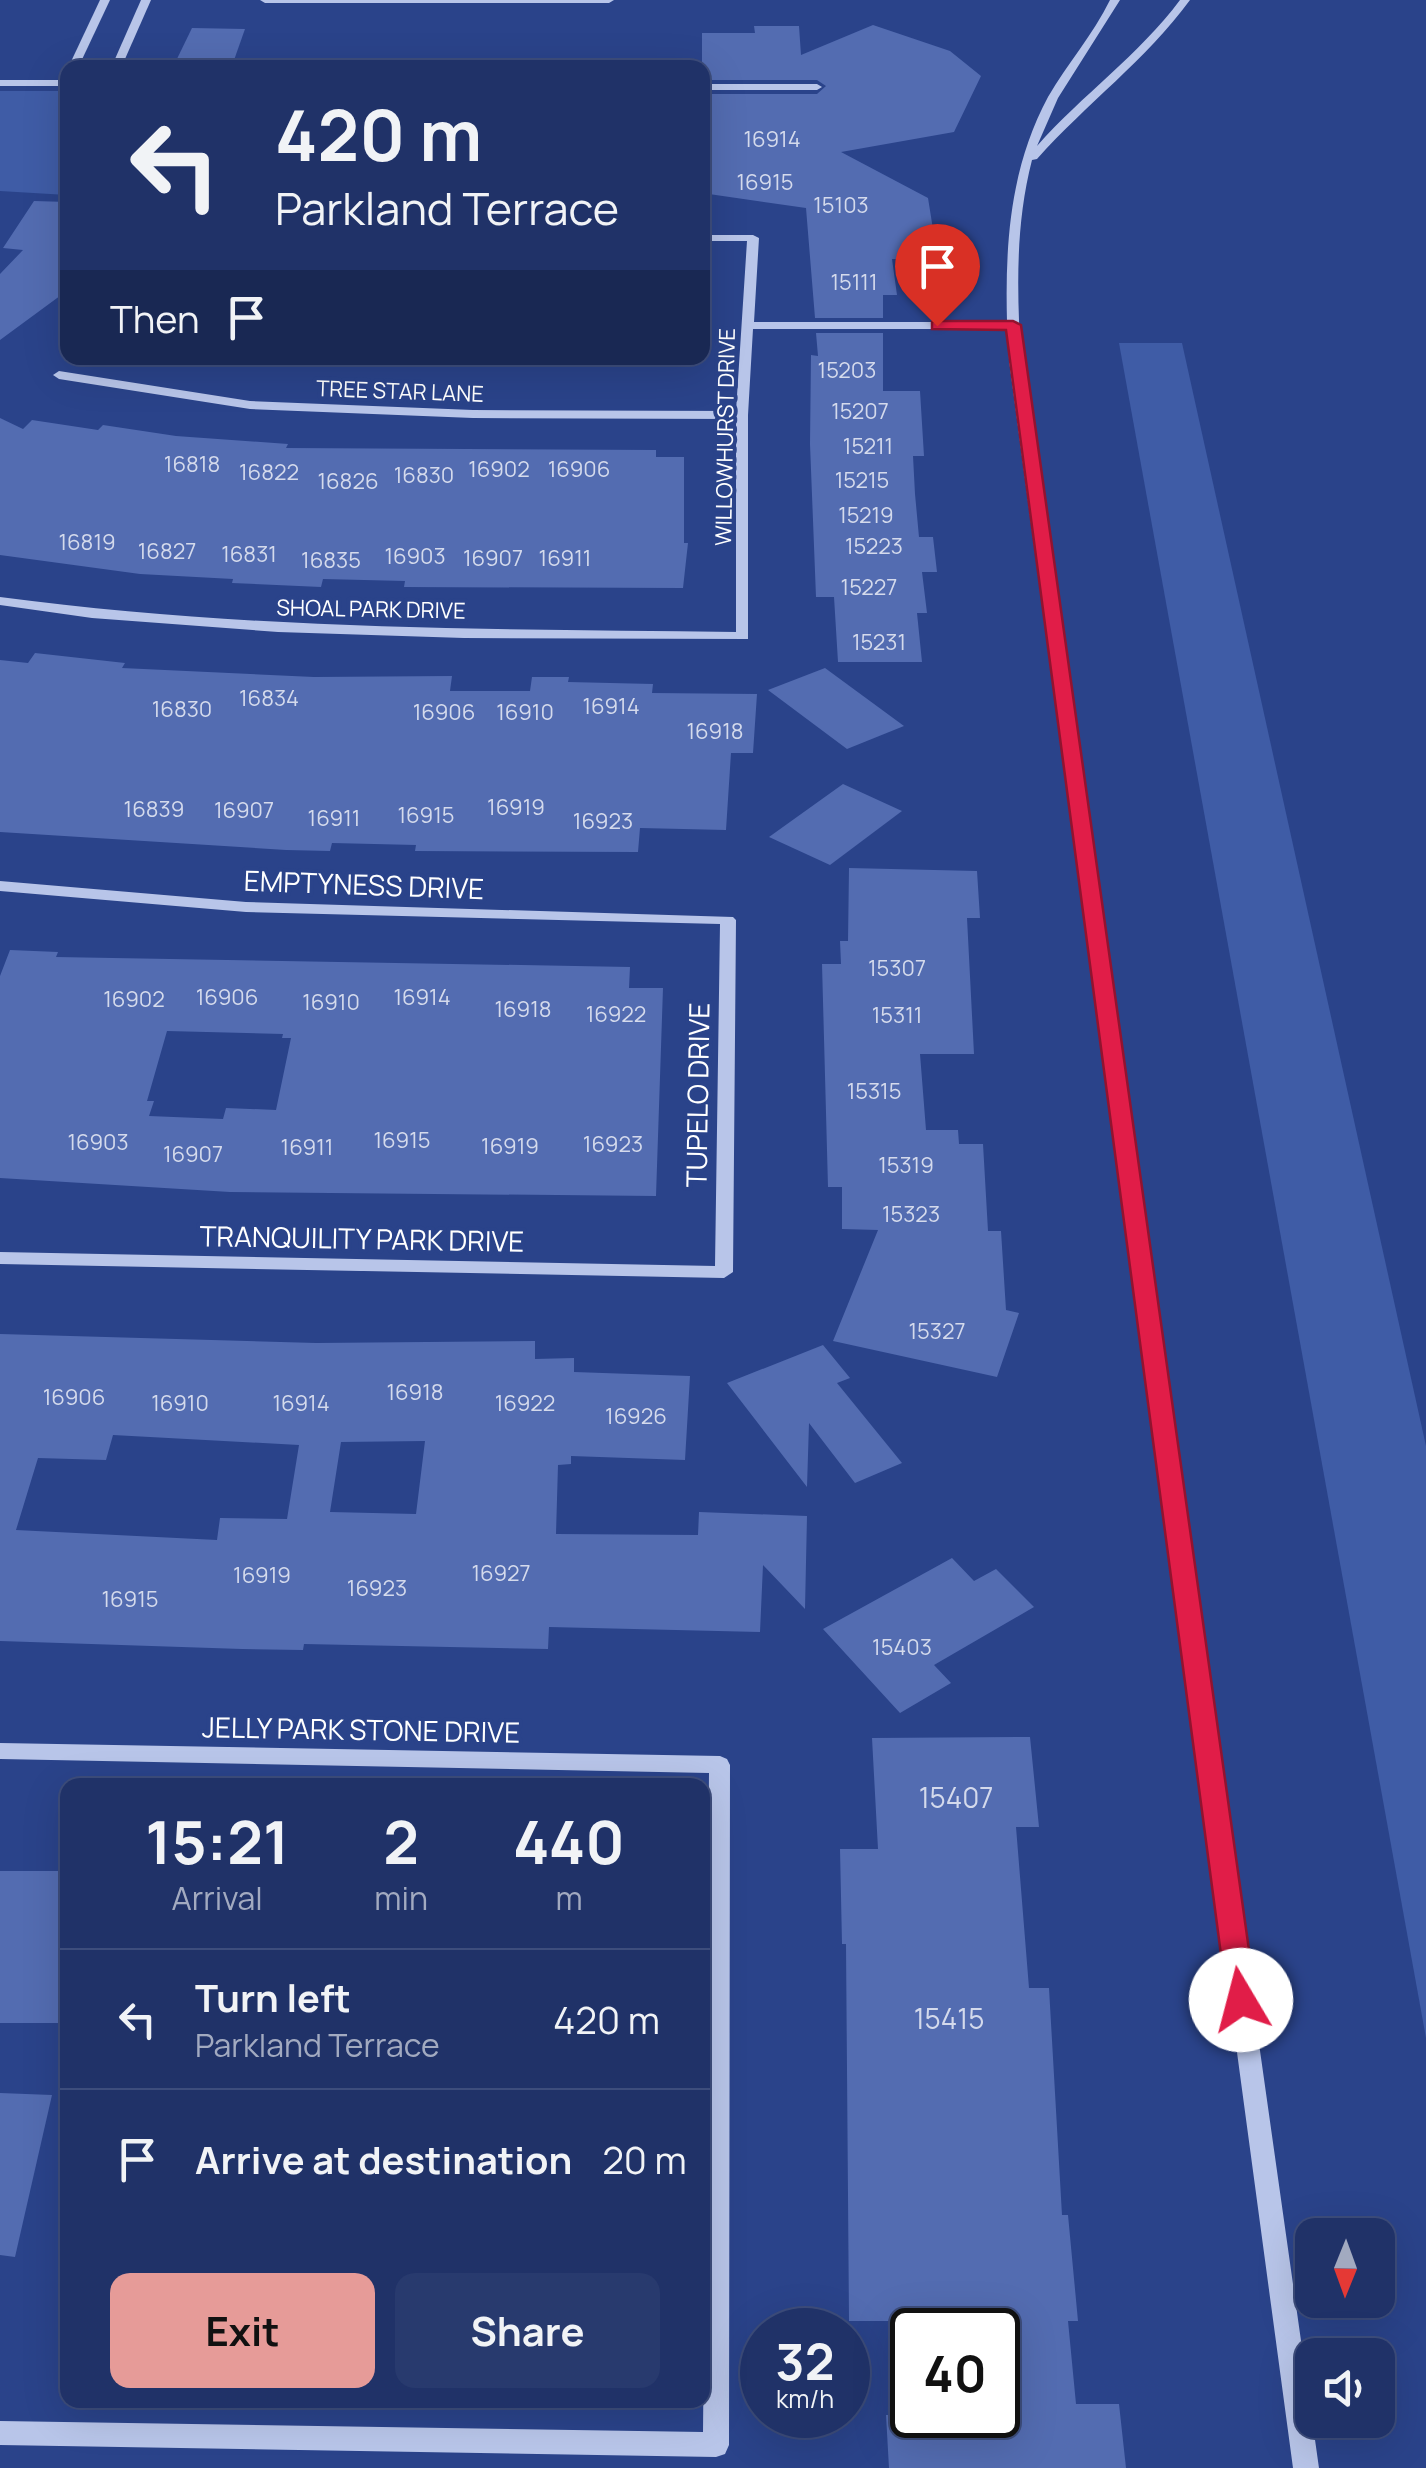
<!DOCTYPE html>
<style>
body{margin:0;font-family:Manrope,sans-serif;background:#283a6e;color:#f1f3f6;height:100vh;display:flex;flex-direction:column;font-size:38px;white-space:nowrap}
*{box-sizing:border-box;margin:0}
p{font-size:32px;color:#a2aac0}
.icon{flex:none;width:55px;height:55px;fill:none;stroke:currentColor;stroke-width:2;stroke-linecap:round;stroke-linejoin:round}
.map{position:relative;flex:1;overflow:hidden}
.details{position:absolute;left:60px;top:1778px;width:650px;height:630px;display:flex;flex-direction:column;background:#203268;border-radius:20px;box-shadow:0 10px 40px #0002,0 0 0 2px #3d4d7c}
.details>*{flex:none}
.top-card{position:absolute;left:60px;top:60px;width:650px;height:305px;border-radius:20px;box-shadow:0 10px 40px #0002,0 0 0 2px #3d4d7c;background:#203268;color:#f1f3f6;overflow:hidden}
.needle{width:65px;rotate:181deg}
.tools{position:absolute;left:1295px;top:2218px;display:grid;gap:20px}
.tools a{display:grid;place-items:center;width:100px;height:100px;border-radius:20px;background:#203268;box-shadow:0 10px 40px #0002,0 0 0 2px #3d4d7c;font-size:50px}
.speed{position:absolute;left:740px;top:2308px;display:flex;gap:20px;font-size:50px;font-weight:700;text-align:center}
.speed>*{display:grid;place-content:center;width:130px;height:130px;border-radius:50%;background:#203268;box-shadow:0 10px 40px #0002,0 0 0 2px #3d4d7c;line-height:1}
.speed small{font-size:25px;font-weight:400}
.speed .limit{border:5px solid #111;border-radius:15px;background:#fff;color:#111}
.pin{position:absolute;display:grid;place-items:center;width:85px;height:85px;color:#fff;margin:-102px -42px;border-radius:50% 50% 50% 0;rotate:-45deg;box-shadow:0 0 10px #0007}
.pin .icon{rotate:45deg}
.me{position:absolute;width:110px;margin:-55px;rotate:352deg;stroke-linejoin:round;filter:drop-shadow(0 0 8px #0008)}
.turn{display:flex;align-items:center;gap:35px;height:210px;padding:0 50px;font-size:45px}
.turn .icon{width:130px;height:130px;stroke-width:2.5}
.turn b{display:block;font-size:70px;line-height:85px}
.then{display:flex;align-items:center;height:95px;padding:0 50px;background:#0003;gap:20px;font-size:38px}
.eta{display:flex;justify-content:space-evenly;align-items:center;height:170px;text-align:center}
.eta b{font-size:60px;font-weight:700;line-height:70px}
.primary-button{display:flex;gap:20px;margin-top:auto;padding:20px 50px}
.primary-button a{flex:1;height:115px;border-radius:20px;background:#e69b98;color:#111;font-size:40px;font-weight:700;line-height:115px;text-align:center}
.primary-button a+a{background:#283a6e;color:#f1f3f6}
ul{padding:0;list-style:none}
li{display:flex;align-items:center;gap:30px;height:140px;padding:0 50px;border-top:2px solid #3d4d7c}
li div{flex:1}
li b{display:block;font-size:38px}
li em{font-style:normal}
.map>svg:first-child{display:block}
.green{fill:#3f5ca6}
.building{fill:#536cb1;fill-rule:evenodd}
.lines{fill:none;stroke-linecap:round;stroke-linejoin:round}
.minor{fill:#b8c5e9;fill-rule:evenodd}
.route{fill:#e11d48;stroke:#92132f;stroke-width:2.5}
.labels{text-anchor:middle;stroke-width:8;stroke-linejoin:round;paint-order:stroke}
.number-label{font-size:22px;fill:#d4daec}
.far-street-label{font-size:22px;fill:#fff;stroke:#2a438a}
.street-label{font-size:28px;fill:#fff;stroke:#2a438a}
.near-number-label{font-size:28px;fill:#d4daec}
</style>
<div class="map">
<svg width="1426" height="2468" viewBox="0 0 1426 2468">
<rect width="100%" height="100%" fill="#2a438a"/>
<!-- green -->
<g class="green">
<polygon points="0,91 67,91 67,195 0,191"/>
<polygon points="1119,343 1182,343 1426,1446 1426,2038"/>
</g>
<!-- building -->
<g class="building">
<polygon points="873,25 950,51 981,76 954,132 841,152 928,198 936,248 918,248 919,259 892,259 897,295 883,295 883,318 815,318 806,208 702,193 702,94 817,94 826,86 817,80 702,80 702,33 755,33 754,26 799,26 801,55"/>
<polygon points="192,28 245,29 233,63 175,63"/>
<polygon points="34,201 68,202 68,290 0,340 0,274 23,250 3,248"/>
<polygon points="816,333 883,333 883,391 920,391 924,456 913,456 915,494 919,537 933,537 937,572 922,572 927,613 917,613 922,662 838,662 834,597 816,597 810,444 811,355 818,356"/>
<polygon points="0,418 23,429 32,420 98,430 103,425 176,436 288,444 286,448 656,450 656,457 684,457 684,543 688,543 683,588 404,587 405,581 323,579 321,587 232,583 233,579 140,574 0,555"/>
<polygon points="35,653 125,663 122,668 314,677 452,676 450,691 530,691 532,677 569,677 568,682 653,684 652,693 757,694 753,753 731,753 726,830 640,828 638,852 415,851 416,845 332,843 330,851 286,850 0,832 0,660 28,663"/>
<polygon points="825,668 904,726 847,749 768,690"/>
<polygon points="843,784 902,811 830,865 769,837"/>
<polygon points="849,868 977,871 980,918 967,918 974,1054 920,1054 926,1130 958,1130 959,1144 983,1144 988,1231 1001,1231 1006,1310 1019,1313 997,1377 833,1341 878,1230 842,1229 842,1187 828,1187 822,964 841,964 840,941 848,941"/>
<path d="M10,950L58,952L56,957L630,967L629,988H663L656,1196L230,1192L0,1178V976ZM167,1031L283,1034L282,1038H291L276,1110L226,1108L223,1119L149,1116L154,1101H147Z"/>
<path d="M0,1334L316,1343L535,1341V1359L574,1358V1372L690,1376L685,1460L571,1456V1464L558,1465L556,1534L698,1535L699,1512L807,1516L805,1609L763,1565L760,1632L549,1627L548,1649L304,1644L303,1650L242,1649L0,1641ZM113,1435L299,1445L287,1519L220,1518L217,1540L16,1530L38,1458L106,1460ZM425,1441L416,1514L330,1512L341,1442Z"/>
<polygon points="823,1345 850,1378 837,1383 902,1463 855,1483 809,1423 807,1487 727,1383"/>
<polygon points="952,1558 974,1581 996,1569 1034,1607 934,1665 951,1683 900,1713 823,1629"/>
<polygon points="1030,1737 1039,1827 1016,1827 1029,1988 1049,1988 1062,2215 1068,2215 1078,2321 1068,2321 1076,2404 1119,2404 1126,2468 889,2468 886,2415 998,2415 998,2321 849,2321 846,1944 842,1944 840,1849 878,1849 872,1738"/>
<rect x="0" y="1871" width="68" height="152"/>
<polygon points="0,2093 52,2095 15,2257 0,2255"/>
</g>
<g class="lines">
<!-- minor -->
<g class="minor">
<polygon points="100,0 110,0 78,68 68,68"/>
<polygon points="141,0 151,0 121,68 111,68"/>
<polygon points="260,0 614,0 609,3 265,3"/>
<path d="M1110,0H1120L1058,98L1037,146C1082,95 1139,55 1180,0H1190C1146,60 1086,104 1037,159L1032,160C1015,226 1017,292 1021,360L1319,2468H1293L1009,360L1008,329H753L748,415V639L464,638L278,632L92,618L0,605V597C245,630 490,629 736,632V419L473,418L250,409L59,379L53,375L59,371L250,401L473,410L736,411L747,241H702V235H753L759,238L754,322H1007C1005,243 1010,168 1048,97C1067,64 1093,35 1110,0Z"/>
<rect x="0" y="80" width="68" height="6"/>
<polygon points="702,84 817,84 822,87 817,90 702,90"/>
<polygon points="0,881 246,902 733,917 736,920 733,1272 724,1278 0,1264 0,1252 715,1266 720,924 246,912 0,891"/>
<polygon points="0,1743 720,1756 727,1759 730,1765 729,2445 725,2454 716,2457 0,2445 0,2421 703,2432 709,1773 0,1759"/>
</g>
</g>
<!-- route -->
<polygon class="route" points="937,321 1013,321 1021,325 1256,2000 1252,2009 1241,2013 1231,2009 1227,2000 1006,330 932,329 932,322"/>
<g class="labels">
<!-- number labels -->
<g class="number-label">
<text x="772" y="147">16914</text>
<text x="765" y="190">16915</text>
<text x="841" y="213">15103</text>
<text x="854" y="290">15111</text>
<text x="847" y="378">15203</text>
<text x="860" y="419">15207</text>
<text x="868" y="454">15211</text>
<text x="192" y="472">16818</text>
<text x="499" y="477">16902</text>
<text x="579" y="477">16906</text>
<text x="269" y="480">16822</text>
<text x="424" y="483">16830</text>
<text x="862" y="488">15215</text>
<text x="348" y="489">16826</text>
<text x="866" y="523">15219</text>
<text x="87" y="550">16819</text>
<text x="874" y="554">15223</text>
<text x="167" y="559">16827</text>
<text x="249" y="562">16831</text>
<text x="415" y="564">16903</text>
<text x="493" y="566">16907</text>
<text x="565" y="566">16911</text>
<text x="331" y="568">16835</text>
<text x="869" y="595">15227</text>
<text x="879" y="650">15231</text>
<text x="269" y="706">16834</text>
<text x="611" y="714">16914</text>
<text x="182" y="717">16830</text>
<text x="444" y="720">16906</text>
<text x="525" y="720">16910</text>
<text x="715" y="739">16918</text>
<text x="516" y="815">16919</text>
<text x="154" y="817">16839</text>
<text x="244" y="818">16907</text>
<text x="426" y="823">16915</text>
<text x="334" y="826">16911</text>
<text x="603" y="829">16923</text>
<text x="897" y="976">15307</text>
<text x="227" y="1005">16906</text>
<text x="422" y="1005">16914</text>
<text x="134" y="1007">16902</text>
<text x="331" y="1010">16910</text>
<text x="523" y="1017">16918</text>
<text x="616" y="1022">16922</text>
<text x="897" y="1023">15311</text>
<text x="874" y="1099">15315</text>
<text x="402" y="1148">16915</text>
<text x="98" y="1150">16903</text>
<text x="613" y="1152">16923</text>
<text x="510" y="1154">16919</text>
<text x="307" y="1155">16911</text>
<text x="193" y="1162">16907</text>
<text x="906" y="1173">15319</text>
<text x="911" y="1222">15323</text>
<text x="937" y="1339">15327</text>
<text x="415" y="1400">16918</text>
<text x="74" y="1405">16906</text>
<text x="180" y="1411">16910</text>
<text x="301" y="1411">16914</text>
<text x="525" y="1411">16922</text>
<text x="636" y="1424">16926</text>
<text x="501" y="1581">16927</text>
<text x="262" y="1583">16919</text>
<text x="377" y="1596">16923</text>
<text x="130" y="1607">16915</text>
<text x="902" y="1655">15403</text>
</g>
<!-- far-street labels -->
<g class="far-street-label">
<text transform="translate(400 391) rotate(2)" y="8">TREE STAR LANE</text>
<text transform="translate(725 437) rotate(-89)" y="8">WILLOWHURST DRIVE</text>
<text transform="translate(371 609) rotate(1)" y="8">SHOAL PARK DRIVE</text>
</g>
<!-- street labels -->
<g class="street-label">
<text transform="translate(364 885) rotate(2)" y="10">EMPTYNESS DRIVE</text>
<text transform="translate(698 1095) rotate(-89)" y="10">TUPELO DRIVE</text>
<text transform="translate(362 1239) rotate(1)" y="10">TRANQUILITY PARK DRIVE</text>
<text transform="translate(361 1730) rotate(1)" y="10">JELLY PARK STONE DRIVE</text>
</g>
<!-- near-number labels -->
<g class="near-number-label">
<text x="956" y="1808">15407</text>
<text x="949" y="2029">15415</text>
</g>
</g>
</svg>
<div class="tools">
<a><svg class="needle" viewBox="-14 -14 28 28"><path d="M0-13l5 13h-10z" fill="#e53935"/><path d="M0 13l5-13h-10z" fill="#a2aac0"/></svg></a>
<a><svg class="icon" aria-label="sound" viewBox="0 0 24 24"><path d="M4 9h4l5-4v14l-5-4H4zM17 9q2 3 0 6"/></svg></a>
</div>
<div class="speed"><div>32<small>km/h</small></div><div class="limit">40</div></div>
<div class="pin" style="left:937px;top:326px;background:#d93025"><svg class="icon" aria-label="arrive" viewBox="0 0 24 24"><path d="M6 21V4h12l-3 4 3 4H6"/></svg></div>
<svg class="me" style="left:1241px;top:2000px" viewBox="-20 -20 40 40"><circle r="19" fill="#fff"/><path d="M0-13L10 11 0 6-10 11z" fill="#e11d48"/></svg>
<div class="top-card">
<div class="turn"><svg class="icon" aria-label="left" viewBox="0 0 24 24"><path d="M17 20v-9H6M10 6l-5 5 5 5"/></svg><div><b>420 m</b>Parkland Terrace</div></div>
<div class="then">Then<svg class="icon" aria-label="arrive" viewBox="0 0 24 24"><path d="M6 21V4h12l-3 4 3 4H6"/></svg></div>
</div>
<section class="details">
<div class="eta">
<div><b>15:21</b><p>Arrival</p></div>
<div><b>2</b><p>min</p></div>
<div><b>440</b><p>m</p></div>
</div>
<ul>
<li><svg class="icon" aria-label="left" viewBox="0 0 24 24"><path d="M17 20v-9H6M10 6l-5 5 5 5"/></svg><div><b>Turn left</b><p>Parkland Terrace</p></div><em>420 m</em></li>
<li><svg class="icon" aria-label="arrive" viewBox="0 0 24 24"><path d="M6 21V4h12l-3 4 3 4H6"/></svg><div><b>Arrive at destination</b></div><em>20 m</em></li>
</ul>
<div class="primary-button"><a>Exit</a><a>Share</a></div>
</section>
</div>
